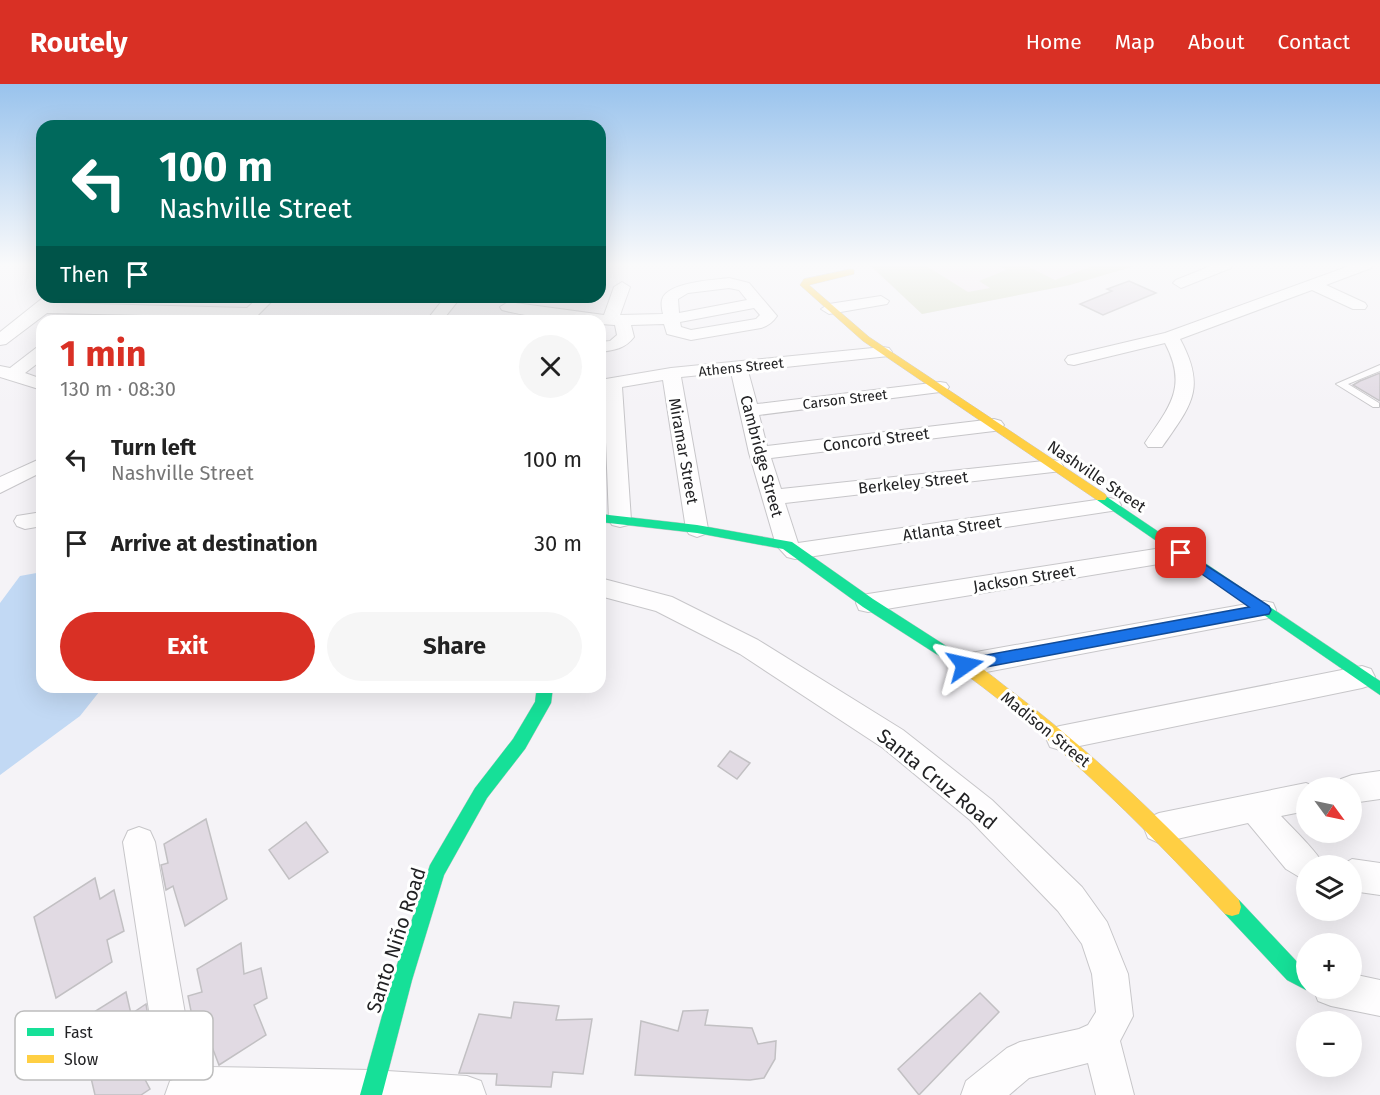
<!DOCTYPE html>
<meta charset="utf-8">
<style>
body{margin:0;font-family:"Fira Sans",sans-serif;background:#f6f6f6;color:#222;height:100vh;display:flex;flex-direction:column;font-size:22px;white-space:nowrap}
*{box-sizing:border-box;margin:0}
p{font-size:20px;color:#767676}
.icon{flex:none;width:33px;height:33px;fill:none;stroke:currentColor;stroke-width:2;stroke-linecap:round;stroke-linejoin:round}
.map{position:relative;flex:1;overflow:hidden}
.details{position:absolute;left:36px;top:231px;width:570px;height:378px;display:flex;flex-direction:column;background:#fff;border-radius:18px;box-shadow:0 6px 24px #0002}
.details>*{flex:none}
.guide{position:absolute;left:36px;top:36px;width:570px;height:183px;border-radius:18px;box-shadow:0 6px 24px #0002;background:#00695c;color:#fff;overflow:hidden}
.needle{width:39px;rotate:123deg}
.fabs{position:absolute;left:1296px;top:693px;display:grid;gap:12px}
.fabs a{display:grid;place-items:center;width:66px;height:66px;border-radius:50%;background:#fff;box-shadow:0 6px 24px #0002;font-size:30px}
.pin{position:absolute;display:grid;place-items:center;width:51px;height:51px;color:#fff;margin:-26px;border-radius:12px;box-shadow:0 3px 9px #0006}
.me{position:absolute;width:66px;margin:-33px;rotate:79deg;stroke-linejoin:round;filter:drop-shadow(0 0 4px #0008)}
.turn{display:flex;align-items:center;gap:21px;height:126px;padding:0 24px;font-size:27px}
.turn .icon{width:78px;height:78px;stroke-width:2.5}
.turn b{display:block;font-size:42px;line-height:51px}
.then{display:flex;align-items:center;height:57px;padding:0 24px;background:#0003;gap:12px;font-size:22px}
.round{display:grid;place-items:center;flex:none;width:63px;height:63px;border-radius:32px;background:#f6f6f6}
.overview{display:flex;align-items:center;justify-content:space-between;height:102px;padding:0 24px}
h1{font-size:36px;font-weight:700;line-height:45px;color:#d93025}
.button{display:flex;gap:12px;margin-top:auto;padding:12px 24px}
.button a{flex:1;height:69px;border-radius:36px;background:#d93025;color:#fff;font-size:24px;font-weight:700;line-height:69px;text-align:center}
.button a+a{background:#f6f6f6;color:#222}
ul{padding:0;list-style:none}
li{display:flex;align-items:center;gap:18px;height:84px;padding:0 24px}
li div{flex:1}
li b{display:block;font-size:22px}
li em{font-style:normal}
header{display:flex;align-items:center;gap:36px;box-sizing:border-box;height:84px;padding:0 30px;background:#d93025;color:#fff}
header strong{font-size:28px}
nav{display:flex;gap:33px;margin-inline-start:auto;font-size:21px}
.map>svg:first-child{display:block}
.industrial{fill:#f2e6ef}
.green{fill:#dbe0ca}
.water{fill:#c2d9f4}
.building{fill:#e1dae3;stroke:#c2c0c3;stroke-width:1.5}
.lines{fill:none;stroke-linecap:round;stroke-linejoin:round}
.lane-casing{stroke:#c7c6c9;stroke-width:2}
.street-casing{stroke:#c7c6c9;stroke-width:2}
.fast-casing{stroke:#c7c6c9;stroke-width:1}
.slow-casing{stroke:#c7c6c9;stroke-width:1}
.lane{fill:#fefdfe;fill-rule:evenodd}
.street{fill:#fefdfe;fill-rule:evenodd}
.fast{fill:#16e098;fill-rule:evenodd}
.slow{fill:#ffcf43;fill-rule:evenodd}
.route{fill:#1a73e8;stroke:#114b97;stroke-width:1.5}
.labels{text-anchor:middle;stroke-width:6;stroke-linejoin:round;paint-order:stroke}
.far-street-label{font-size:14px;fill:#222224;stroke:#fff}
.street-label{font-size:16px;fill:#222224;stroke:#fff}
.near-street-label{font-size:20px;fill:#222224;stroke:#fff}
.key{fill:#fff;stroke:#bdbdbd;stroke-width:1.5}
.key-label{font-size:16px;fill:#222224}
</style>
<header>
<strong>Routely</strong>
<nav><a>Home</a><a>Map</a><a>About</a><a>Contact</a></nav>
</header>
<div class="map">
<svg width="1380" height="1011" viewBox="0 0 1380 1011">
<rect width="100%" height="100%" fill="#f5f3f7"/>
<!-- industrial -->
<polygon class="industrial" points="869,181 1138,181 1070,201 922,230"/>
<!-- green -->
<polygon class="green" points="870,181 925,181 968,208 990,204 979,197 1006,186 997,181 1025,181 1055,196 1095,181 1138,181 1070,201 922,230"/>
<!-- water -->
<polygon class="water" points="42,488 42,603 103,603 80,632 0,691 0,519 20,492"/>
<!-- building -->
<g class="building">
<polygon points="1129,197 1156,209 1103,231 1080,220 1112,207 1107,205"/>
<polygon points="1380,289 1380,317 1353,301 1360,297"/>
<polygon points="730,667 750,679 737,695 718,682"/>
<polygon points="206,735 227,815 185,842 173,802 166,806 161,781 168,779 164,760"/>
<polygon points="306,738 328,768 289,795 269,766"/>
<polygon points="95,794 100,815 114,806 124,847 107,856 112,878 56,914 34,833"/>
<polygon points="241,859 244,890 261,884 267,914 254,921 266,951 219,981 209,955 200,960 196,952 188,912 202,908 197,885"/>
<polygon points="126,908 131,930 146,920 150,946 160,968 139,984 150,1005 141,1011 95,1011 78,938"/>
<polygon points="980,909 999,928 919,1011 898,985"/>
<polygon points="514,918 559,922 556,936 592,935 583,990 553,988 551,1003 496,1001 497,990 459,989 479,930 511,934"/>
<polygon points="708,926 705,941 752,944 758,960 776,957 775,975 764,994 750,996 635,991 641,937 678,947 683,927"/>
</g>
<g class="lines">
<defs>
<polygon id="lane" points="1380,281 1380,287 1348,300 1379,319 1379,323 1373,323 1336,300"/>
<g id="street">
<polygon points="1213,181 1233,181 1231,184 1181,204 1173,199 1176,196"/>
<path d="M1352,181H1373L1371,184L1326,201L1365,219L1367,222L1365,225H1353L1312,206L1180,255C1207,305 1191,321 1162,363H1148L1145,359C1170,322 1188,303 1165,259L1074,281L1068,280L1065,276L1068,272L1165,249Z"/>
<path d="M729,194L749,199L777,232C773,238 768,242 761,244L691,256L667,250L664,240L631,241L634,253C625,265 614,266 600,268V258L610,257L617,251L615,241L600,240V237C567,237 534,234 502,226L500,223L508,218L604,231L614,203L622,198L630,203L620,231L663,230C662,226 661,220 662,216C666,198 714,196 729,194ZM729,204L739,206L747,216L679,229L678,215L688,209ZM754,224L760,231L756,235L691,246L681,243L680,238Z"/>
<polygon points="881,212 889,217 887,220 829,230 821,225 829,220"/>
<polygon points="44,213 61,213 56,219 247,224 259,213 276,213 252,237 235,237 238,233 47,229 6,260 0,261 0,248"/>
<polygon points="445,213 461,213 442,237 426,237"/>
<polygon points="42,263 42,276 25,289 42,295 42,306 0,293 0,282 10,284 36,264"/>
<polygon points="883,263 889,264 892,268 889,272 748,287 757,320 940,298 946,299 949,303 946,307 940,308 759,331 767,362 994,335 1001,337 1004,341 1001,345 994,347 771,374 781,405 1053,376 1060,377 1063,382 1060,387 1053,388 785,419 798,459 1110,414 1118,416 1121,421 1118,426 795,475 787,473 776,461 749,369 731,288 681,293 708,445 705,450 697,453 689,450 686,445 663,296 622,303 631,436 628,441 620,443 612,441 609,436 604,306 600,306 600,296 671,284"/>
<polygon points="42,374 42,388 0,409 0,393"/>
<polygon points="42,428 42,442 25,445 17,442 14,437 17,432"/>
<polygon points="1181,461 1189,463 1192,469 1189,475 868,528 859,526 856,519 859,512 868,510"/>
<polygon points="600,494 672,513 758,556 903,646 992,716 1082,803 1107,838 1128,890 1133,932 1120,957 1134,1011 1096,1011 1088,979 1029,994 1009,1011 961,1011 966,997 1007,964 1020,958 1079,945 1088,941 1096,928 1092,890 1082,860 1058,827 970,736 883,664 740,570 656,527 600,512"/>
<polygon points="1264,517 1273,519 1276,526 1273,533 1264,535 965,592 956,588 952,581 956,574 965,570"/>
<polygon points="1362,582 1371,585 1375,593 1371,601 1362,604 1060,666 1050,663 1046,654 1050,645 1060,642"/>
<polygon points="1380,687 1380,715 1352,719 1352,704 1338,704 1341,695 1352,691"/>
<path d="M1306,699L1317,704H1306V727L1281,732C1293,745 1318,768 1324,782H1306V797L1286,785L1248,739L1159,759L1148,754L1144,744L1148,734L1159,729Z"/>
<polygon points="139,743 150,747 155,758 187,941 211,983 371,986 467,992 481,997 486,1011 165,1011 170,997 176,995 152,946 123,758 128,747"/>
<polygon points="1352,775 1380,779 1380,811 1352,807 1352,782 1340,782"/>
<polygon points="1352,890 1380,896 1380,932 1331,922 1318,917 1313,904 1352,904"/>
</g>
<g id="fast">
<polygon points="1101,409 1380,597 1380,611 1097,416 1095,413"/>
<polygon points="600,430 697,441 792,458 873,515 954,567 956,571 954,575 949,577 944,575 863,523 783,465 697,449 600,438"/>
<polygon points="537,603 553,603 551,619 525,665 487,714 444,791 412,896 382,1011 360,1011 392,896 430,781 475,704 513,655 535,618"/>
<polygon points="1232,814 1239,816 1301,882 1306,885 1306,904 1309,904 1306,906 1287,896 1225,830 1223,823 1225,816"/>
</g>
<g id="slow">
<polygon points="851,185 854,186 854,190 809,201 869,253 1105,410 1107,413 1105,416 1097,416 863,257 800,201 804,195"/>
<path d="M949,565C969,572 993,593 1010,606C1093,668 1167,741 1239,816L1241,823L1239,830L1232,832L1225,830C1138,736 1049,648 944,575L942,571L944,567Z"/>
</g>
</defs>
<!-- lane casing -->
<use href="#lane" class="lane-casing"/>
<!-- street casing -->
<use href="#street" class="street-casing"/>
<!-- fast casing -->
<use href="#fast" class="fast-casing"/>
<!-- slow casing -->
<use href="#slow" class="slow-casing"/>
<!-- lane -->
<use href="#lane" class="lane"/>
<!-- street -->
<use href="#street" class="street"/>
<!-- fast -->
<use href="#fast" class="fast"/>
<!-- slow -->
<use href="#slow" class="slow"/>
</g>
<!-- sky -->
<linearGradient id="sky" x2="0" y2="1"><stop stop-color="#99c3ed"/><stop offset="0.56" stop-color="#fafafb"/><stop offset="1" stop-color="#fafafb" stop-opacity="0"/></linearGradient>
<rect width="1380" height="323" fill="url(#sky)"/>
<!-- route -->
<polygon class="route" points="1181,465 1269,522 1271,526 1269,530 965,587 959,585 957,581 959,577 965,575 1249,523 1176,472 1174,469"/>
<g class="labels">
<!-- far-street labels -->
<g class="far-street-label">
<text transform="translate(741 283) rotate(-6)" y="5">Athens Street</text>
<text transform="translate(845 315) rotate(-7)" y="5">Carson Street</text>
</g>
<!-- street labels -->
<g class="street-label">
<text transform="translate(876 355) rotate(-7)" y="6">Concord Street</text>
<text transform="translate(684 367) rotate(80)" y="6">Miramar Street</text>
<text transform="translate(762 372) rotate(75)" y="6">Cambridge Street</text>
<text transform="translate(1097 392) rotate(34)" y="6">Nashville Street</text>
<text transform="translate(913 398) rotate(-6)" y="6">Berkeley Street</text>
<text transform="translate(952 444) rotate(-8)" y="6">Atlanta Street</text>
<text transform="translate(1024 494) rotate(-9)" y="6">Jackson Street</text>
<text transform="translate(1046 645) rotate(39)" y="6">Madison Street</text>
</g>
<!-- near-street labels -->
<g class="near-street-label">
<text transform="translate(937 695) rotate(39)" y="7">Santa Cruz Road</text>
<text transform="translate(396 856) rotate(-72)" y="7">Santo Niño Road</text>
</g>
</g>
<!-- legend -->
<rect x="15" y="927" width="198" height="69" rx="9" class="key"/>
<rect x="27" y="944" width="27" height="8" fill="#16e098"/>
<rect x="27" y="971" width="27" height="8" fill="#ffcf43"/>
<g class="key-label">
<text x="64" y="954">Fast</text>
<text x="64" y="981">Slow</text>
</g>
</svg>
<div class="fabs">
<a><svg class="needle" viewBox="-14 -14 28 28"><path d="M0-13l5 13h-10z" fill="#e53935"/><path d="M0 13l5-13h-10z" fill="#767676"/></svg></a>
<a><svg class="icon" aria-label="layers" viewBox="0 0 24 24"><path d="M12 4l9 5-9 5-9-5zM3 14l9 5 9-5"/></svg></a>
<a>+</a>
<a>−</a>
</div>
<div class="pin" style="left:1181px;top:469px;background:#d93025"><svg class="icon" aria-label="arrive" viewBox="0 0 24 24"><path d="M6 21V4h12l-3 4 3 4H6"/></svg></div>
<svg class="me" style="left:965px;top:581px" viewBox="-20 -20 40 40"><path d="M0-17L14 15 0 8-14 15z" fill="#1a73e8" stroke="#fff" stroke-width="4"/></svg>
<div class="guide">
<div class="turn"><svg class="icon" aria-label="left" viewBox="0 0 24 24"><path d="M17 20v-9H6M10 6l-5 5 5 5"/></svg><div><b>100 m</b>Nashville Street</div></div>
<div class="then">Then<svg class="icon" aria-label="arrive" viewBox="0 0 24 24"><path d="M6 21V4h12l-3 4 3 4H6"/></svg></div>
</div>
<section class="details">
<div class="overview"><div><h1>1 min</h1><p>130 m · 08:30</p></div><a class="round"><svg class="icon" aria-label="close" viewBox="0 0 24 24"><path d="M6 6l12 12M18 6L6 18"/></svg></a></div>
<ul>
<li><svg class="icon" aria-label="left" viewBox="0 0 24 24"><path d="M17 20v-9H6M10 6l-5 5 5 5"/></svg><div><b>Turn left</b><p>Nashville Street</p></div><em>100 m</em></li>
<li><svg class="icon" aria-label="arrive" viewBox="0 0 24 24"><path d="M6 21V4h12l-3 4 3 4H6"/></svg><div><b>Arrive at destination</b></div><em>30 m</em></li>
</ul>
<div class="button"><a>Exit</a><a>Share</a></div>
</section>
</div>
